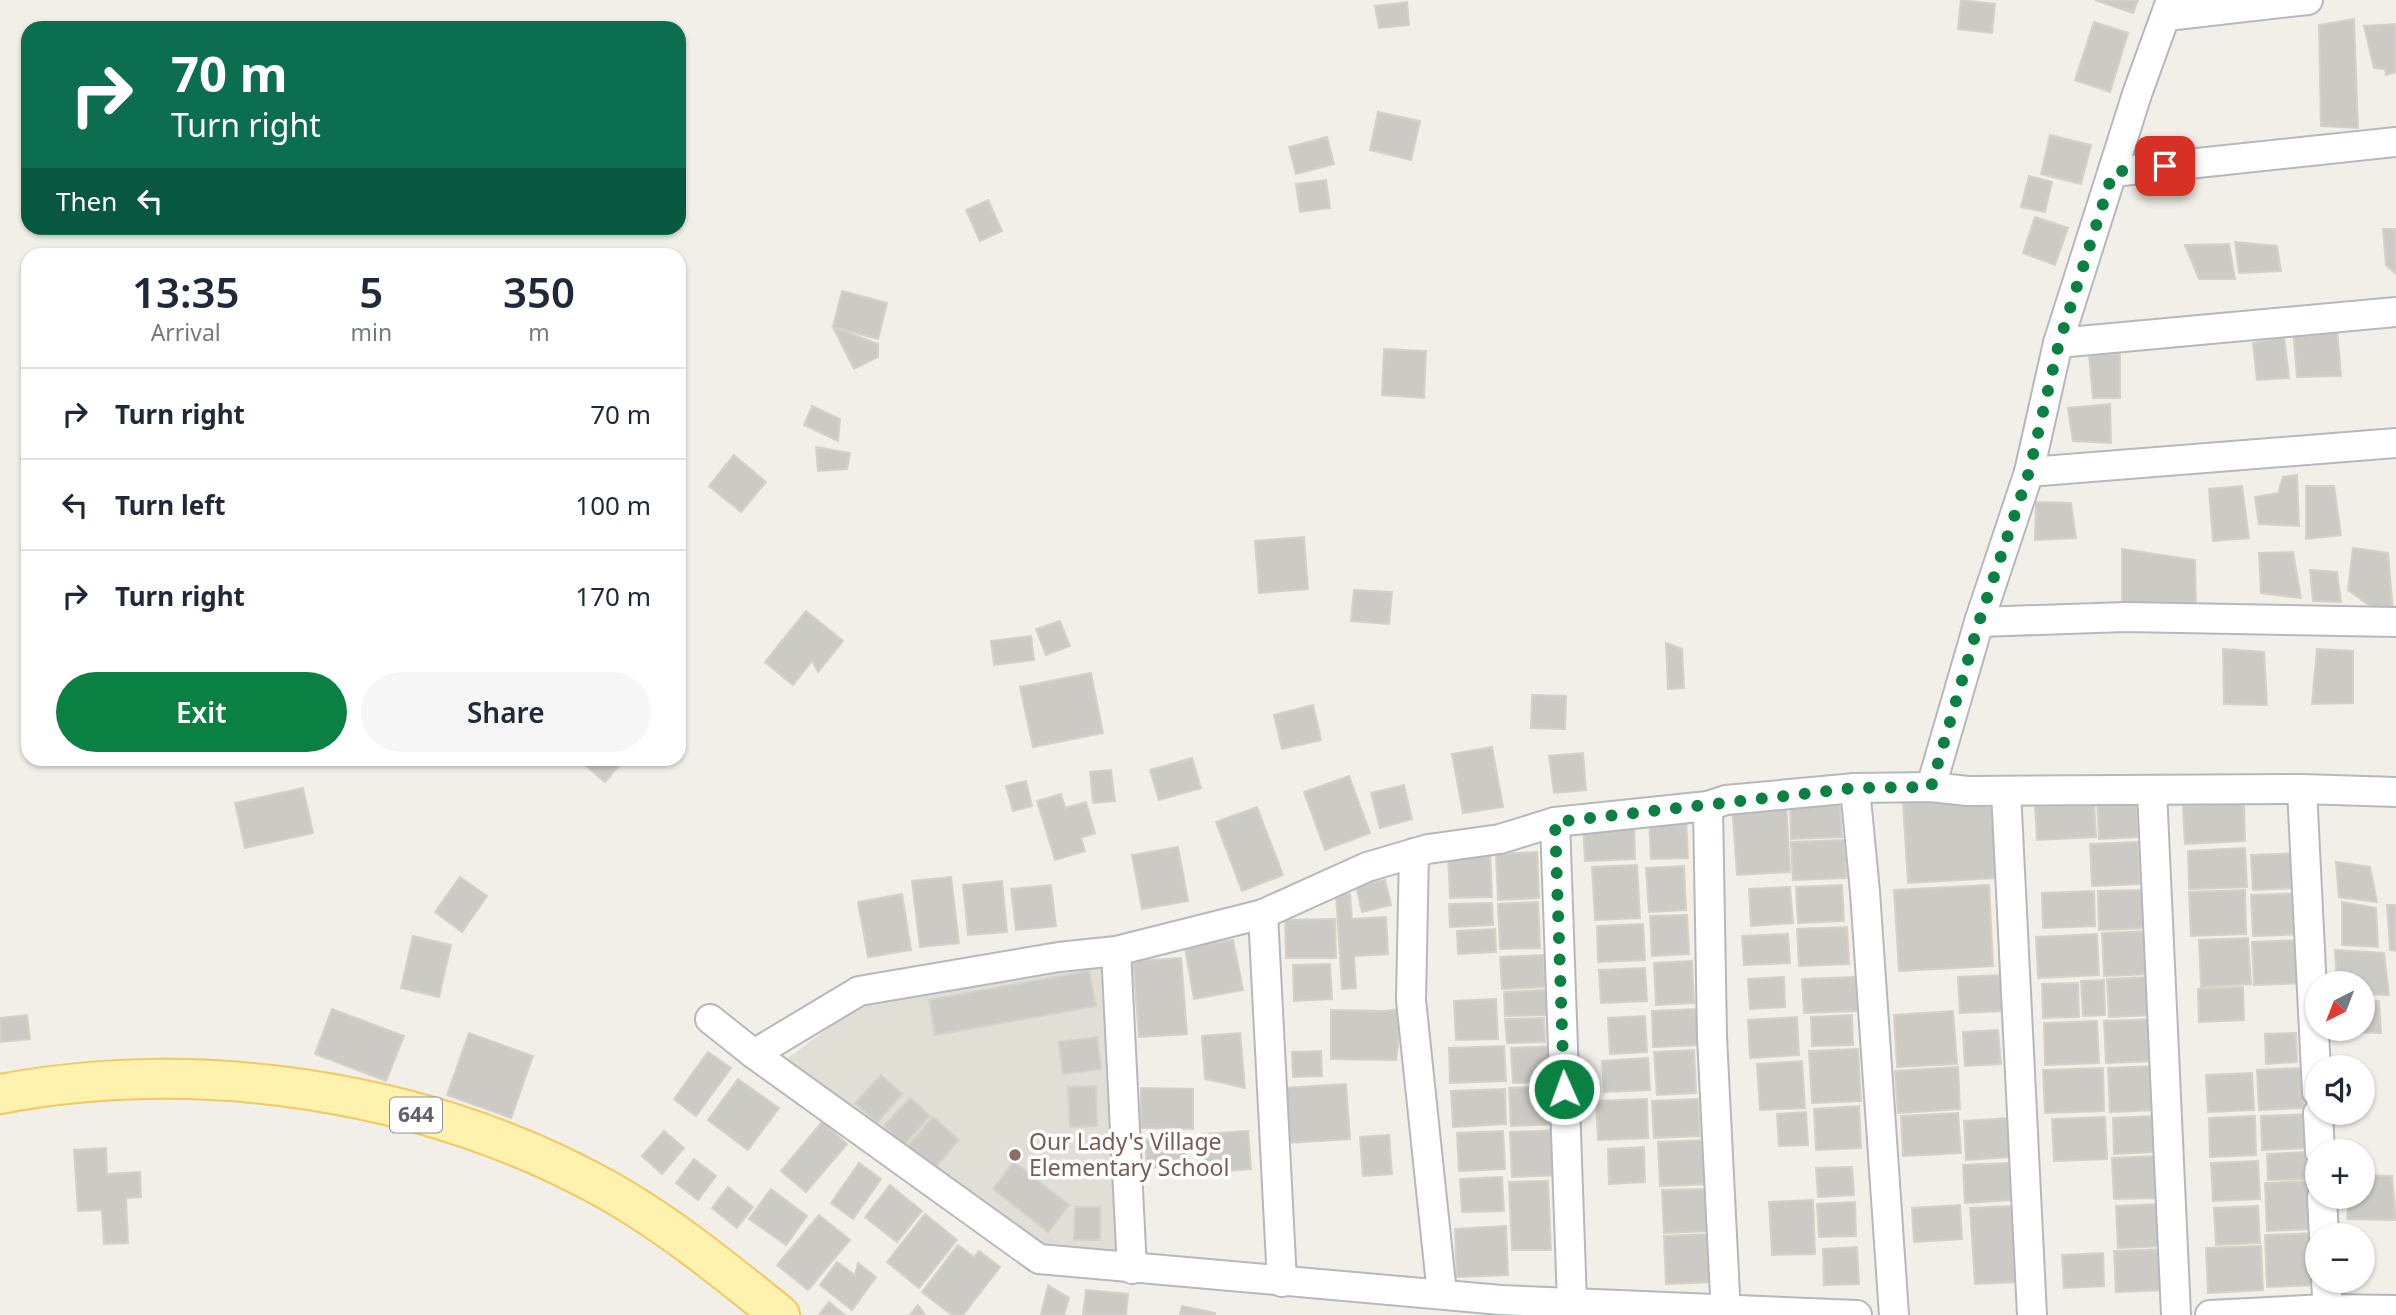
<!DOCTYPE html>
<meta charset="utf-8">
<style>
body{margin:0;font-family:"Noto Sans",sans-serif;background:#f6f6f7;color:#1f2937;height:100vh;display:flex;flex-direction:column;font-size:26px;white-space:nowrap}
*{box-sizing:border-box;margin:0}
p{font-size:23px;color:#747a83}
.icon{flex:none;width:38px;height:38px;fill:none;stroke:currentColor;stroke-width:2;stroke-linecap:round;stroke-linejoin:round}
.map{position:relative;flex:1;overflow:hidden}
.panel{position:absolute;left:21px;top:248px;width:665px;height:518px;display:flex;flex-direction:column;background:#fff;border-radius:21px;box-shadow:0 2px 5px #0004}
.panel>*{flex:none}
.top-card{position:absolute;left:21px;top:21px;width:665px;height:214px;border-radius:21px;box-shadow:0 2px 5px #0004;background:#0b6e4f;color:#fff;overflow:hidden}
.needle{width:46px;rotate:222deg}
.buttons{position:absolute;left:2305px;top:971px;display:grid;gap:14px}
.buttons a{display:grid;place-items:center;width:70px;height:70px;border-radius:50%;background:#fff;box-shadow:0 2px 5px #0004;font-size:35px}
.pin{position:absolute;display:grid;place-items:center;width:60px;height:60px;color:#fff;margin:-30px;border-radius:14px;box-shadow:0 4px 10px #0006}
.me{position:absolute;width:77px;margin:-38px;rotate:358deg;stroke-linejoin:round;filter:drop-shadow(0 0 5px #0008)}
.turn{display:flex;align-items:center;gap:24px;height:147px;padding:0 35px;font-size:32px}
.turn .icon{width:91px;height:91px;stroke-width:2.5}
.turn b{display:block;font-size:49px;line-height:60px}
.then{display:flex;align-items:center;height:66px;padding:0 35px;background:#0003;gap:14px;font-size:26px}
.eta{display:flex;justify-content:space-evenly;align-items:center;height:119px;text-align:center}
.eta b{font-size:42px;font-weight:600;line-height:49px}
.action{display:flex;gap:14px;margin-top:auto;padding:14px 35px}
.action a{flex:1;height:80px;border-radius:42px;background:#0b8043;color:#fff;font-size:28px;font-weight:600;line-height:80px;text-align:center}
.action a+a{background:#f6f6f7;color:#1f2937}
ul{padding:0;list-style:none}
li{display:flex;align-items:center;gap:21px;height:91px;padding:0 35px;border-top:2px solid #e0e1e3}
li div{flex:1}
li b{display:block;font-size:26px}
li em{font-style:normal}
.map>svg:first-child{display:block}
.education{fill:#e1ded6}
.building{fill:#cccac5;stroke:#d6d1c6;stroke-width:2}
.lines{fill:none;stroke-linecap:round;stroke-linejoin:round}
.minor-casing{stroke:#b5b8bc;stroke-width:32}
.primary-casing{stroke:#f2c960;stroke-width:42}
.minor{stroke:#fff;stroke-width:28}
.primary{stroke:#fff2af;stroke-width:38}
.route{stroke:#0b8043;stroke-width:12;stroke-dasharray:0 21.6}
.education-dot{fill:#8d6e63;stroke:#fff;stroke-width:2.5}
.labels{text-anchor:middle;stroke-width:7;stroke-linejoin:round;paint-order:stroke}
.shield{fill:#fff;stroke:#8f9295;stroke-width:2}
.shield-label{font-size:21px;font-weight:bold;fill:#5f6368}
.education-label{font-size:23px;fill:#785e54;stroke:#fff;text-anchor:start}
</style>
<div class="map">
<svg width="2396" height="1315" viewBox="0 0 2396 1315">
<rect width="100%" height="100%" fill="#f1efe8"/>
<!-- education -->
<polygon class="education" points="1105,961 1122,1252 1042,1250 784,1061 875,994"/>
<!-- building -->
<g class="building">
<polygon points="1961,0 1995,4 1992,33 1958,29"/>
<polygon points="2095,0 2138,0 2133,13"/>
<polygon points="1407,2 1409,25 1379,28 1375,6"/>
<polygon points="2354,19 2358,128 2321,126 2319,25"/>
<polygon points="2094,22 2128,33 2110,92 2075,80"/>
<polygon points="2396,24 2396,72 2386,75 2385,69 2374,68 2364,26"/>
<polygon points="1378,112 1420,121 1411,160 1370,150"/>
<polygon points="2050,135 2091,145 2081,184 2041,174"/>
<polygon points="1327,137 1334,164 1296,174 1289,147"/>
<polygon points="2029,176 2052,182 2045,212 2021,207"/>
<polygon points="1326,180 1330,208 1300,212 1296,184"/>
<polygon points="988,200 1002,231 980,241 966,210"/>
<polygon points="2035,217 2068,228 2055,265 2023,253"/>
<polygon points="2383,229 2396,229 2396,274 2386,265"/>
<polygon points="2235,242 2277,246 2281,271 2239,273"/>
<polygon points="2229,244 2235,279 2199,279 2185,245"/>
<polygon points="842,291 887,303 878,339 833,327"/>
<polygon points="833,327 878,344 878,357 854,369"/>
<polygon points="2337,327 2341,376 2297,377 2293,328"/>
<polygon points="2284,337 2289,378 2257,380 2253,343"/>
<polygon points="1384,349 1426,351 1424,398 1382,395"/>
<polygon points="2089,354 2120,354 2120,398 2093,398"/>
<polygon points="2110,404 2111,443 2073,441 2068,408"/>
<polygon points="812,406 840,419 838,441 804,425"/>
<polygon points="816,447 850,453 847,469 818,471"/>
<polygon points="734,455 766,482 741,512 709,486"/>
<polygon points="2297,475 2299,526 2259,524 2255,497 2278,493 2283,477"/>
<polygon points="2242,486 2249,538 2213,541 2209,489"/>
<polygon points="2306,486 2334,486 2341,535 2306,539"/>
<polygon points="2036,502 2071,503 2076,538 2035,540"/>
<polygon points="1304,537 1308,589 1259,593 1255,541"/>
<polygon points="2353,548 2388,553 2393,612 2378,612 2348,590"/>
<polygon points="2122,549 2195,560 2196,610 2122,608"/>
<polygon points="2293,552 2301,598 2261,593 2259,553"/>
<polygon points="2310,570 2337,572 2341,602 2313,601"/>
<polygon points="1354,590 1392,592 1389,624 1351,621"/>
<polygon points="806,611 843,641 818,672 812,661 793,685 765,662"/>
<polygon points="1060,621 1070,646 1046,655 1036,629"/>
<polygon points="1031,636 1034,660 994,665 991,641"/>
<polygon points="1666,643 1682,649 1684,688 1668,689"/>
<polygon points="2223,649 2264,652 2267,705 2224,704"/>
<polygon points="2317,649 2353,651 2353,703 2312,704"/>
<polygon points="1091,673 1103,733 1033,747 1020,687"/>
<polygon points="1532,695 1566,696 1565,729 1531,728"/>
<polygon points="1313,705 1321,740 1282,749 1274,715"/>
<polygon points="1492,747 1503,807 1463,813 1452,754"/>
<polygon points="1583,753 1586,790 1554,793 1549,756"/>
<polygon points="1192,758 1201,788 1159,800 1150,770"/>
<polygon points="579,760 624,760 605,782"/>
<polygon points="1111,770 1115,801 1093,803 1090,772"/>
<polygon points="1349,776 1370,833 1325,850 1304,792"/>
<polygon points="1026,781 1032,806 1013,811 1006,786"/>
<polygon points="1404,785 1412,819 1380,828 1371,793"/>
<polygon points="303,788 313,833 245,848 235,803"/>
<polygon points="1061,794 1065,808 1086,802 1095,833 1081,838 1085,851 1055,860 1037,801"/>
<polygon points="1839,794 1842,837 1791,839 1790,796"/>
<polygon points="2136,796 2138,837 2099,839 2097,798"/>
<polygon points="1991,797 1996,878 1908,883 1903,802"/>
<polygon points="1786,801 1790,872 1737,875 1732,804"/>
<polygon points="2094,803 2096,837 2037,840 2035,806"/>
<polygon points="2244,803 2245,841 2185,844 2183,806"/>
<polygon points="1257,807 1283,875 1242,891 1216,822"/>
<polygon points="1686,817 1688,858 1651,859 1649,819"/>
<polygon points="1634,820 1635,859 1585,861 1583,822"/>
<polygon points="1845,840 1846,878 1793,880 1791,842"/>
<polygon points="2138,842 2140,884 2092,886 2090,844"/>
<polygon points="1178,847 1188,901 1142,909 1132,855"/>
<polygon points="2245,848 2247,887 2189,889 2188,851"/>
<polygon points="1490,851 1492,897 1450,898 1448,853"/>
<polygon points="1537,852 1539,898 1498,900 1496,854"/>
<polygon points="2298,853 2300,888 2253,890 2251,855"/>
<polygon points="2336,862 2370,867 2377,902 2339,897"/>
<polygon points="1637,865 1640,918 1595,920 1592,867"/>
<polygon points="1684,866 1686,910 1649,912 1646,868"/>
<polygon points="460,877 487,896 462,932 435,912"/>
<polygon points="951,877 959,943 920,947 912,881"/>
<polygon points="1385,880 1391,905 1362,912 1356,886"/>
<polygon points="1002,881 1007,932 968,935 963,885"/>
<polygon points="1051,885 1056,926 1016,930 1011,889"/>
<polygon points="1842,885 1844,921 1798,923 1796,887"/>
<polygon points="1989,885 1993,966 1899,971 1894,890"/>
<polygon points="1790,887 1793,923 1751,926 1749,889"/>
<polygon points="2144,890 2146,928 2099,930 2098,891"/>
<polygon points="2245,890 2246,934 2191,936 2189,892"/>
<polygon points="2094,891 2095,926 2043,928 2042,893"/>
<polygon points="2302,893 2304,934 2253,936 2251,895"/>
<polygon points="902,894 911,950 868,957 858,902"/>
<polygon points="1350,894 1352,919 1386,917 1388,954 1354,956 1356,988 1342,989 1336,895"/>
<polygon points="1538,902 1540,948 1500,949 1498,904"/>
<polygon points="2342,902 2376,908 2378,947 2342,945"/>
<polygon points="1492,903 1493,925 1450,927 1449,904"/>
<polygon points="2387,905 2396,905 2396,951 2390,950"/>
<polygon points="1687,915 1689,954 1652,956 1650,916"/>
<polygon points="1335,919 1336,958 1286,958 1285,920"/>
<polygon points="1643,924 1645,960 1598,962 1597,926"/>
<polygon points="1847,927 1849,964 1799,966 1797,929"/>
<polygon points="1495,929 1496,952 1458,954 1457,931"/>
<polygon points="2150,931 2152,974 2104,976 2102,933"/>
<polygon points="1788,934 1790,963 1744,965 1742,936"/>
<polygon points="2097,934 2099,975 2038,978 2036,937"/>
<polygon points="413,936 451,945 439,997 401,988"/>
<polygon points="2248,938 2251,984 2201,987 2199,940"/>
<polygon points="1233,940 1243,990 1194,999 1185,948"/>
<polygon points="2304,940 2306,983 2254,985 2252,942"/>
<polygon points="2335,950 2384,953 2389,995 2362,994 2362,984 2337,984"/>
<polygon points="1543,955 1545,987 1502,989 1500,957"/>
<polygon points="1181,958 1187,1034 1139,1037 1133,961"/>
<polygon points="1692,961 1694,1003 1656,1005 1654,963"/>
<polygon points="1330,964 1332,999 1294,1001 1293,965"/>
<polygon points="1645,968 1647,1001 1601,1003 1599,970"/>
<polygon points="1089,971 1096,1006 935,1035 929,1000"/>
<polygon points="2003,975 2005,1011 1960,1013 1958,977"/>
<polygon points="1784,977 1785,1007 1750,1009 1748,979"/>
<polygon points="1856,977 1858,1011 1804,1013 1802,979"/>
<polygon points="2152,977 2154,1015 2109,1017 2107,979"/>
<polygon points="2104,980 2105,1015 2083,1016 2081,981"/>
<polygon points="2078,983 2079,1017 2043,1018 2042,984"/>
<polygon points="2243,987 2244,1020 2199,1022 2198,989"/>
<polygon points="1546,990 1547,1015 1505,1016 1504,992"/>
<polygon points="1496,999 1498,1039 1456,1040 1454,1001"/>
<polygon points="2362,1001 2379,1001 2381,1033 2343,1032 2343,1029 2362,1029"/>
<polygon points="1403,1008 1396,1060 1331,1059 1331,1010 1386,1011"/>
<polygon points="332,1009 404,1036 386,1081 315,1054"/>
<polygon points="1699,1009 1701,1045 1653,1047 1652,1011"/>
<polygon points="1953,1011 1957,1064 1897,1067 1894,1015"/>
<polygon points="27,1015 30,1039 1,1042 0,1018"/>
<polygon points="1852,1015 1853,1045 1812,1046 1811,1017"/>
<polygon points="1645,1016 1647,1052 1610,1054 1608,1018"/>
<polygon points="1797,1017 1799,1055 1750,1058 1748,1020"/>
<polygon points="1544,1018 1545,1042 1507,1043 1505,1019"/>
<polygon points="2156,1019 2158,1061 2106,1063 2104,1021"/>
<polygon points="2097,1021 2099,1063 2045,1065 2044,1023"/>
<polygon points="1998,1030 2001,1064 1965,1066 1963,1032"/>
<polygon points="469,1033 533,1056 511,1118 447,1095"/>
<polygon points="1240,1033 1245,1088 1205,1079 1202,1036"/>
<polygon points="2296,1033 2297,1062 2266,1064 2265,1034"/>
<polygon points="1097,1037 1101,1069 1063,1074 1059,1042"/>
<polygon points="1504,1046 1506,1081 1450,1083 1449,1048"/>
<polygon points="1553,1046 1555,1082 1513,1083 1511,1048"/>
<polygon points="1858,1049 1861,1101 1812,1103 1809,1051"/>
<polygon points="1694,1050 1696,1093 1657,1095 1654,1052"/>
<polygon points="1321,1051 1322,1076 1293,1077 1292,1052"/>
<polygon points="708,1052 731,1068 696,1116 674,1099"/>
<polygon points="1648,1058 1650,1090 1604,1092 1602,1061"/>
<polygon points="1802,1061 1805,1108 1760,1110 1757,1064"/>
<polygon points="2157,1066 2159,1110 2110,1112 2108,1068"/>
<polygon points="1958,1067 1960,1109 1898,1113 1895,1071"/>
<polygon points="2103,1068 2104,1111 2045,1113 2043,1070"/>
<polygon points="2302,1068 2303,1108 2259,1110 2257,1070"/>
<polygon points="2252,1073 2254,1110 2208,1112 2206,1075"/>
<polygon points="881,1075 902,1094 877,1122 855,1103"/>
<polygon points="738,1079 779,1108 748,1150 708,1120"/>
<polygon points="1346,1084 1350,1139 1287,1143 1283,1088"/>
<polygon points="1096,1086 1097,1126 1070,1127 1068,1087"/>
<polygon points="1556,1086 1558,1124 1511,1126 1509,1088"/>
<polygon points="1141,1088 1193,1089 1193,1129 1141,1128"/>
<polygon points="1505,1089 1506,1124 1453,1127 1451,1091"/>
<polygon points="910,1098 930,1116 904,1145 884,1126"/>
<polygon points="1647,1099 1648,1138 1598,1140 1596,1101"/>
<polygon points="1698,1099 1700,1136 1654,1138 1652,1101"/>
<polygon points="1859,1106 1861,1148 1816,1150 1814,1109"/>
<polygon points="1806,1112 1808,1145 1779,1146 1777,1114"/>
<polygon points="1958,1113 1961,1153 1903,1156 1901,1116"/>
<polygon points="2313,1114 2315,1148 2262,1150 2261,1116"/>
<polygon points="2153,1116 2155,1152 2114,1154 2113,1118"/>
<polygon points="2255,1116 2256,1155 2210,1157 2209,1118"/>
<polygon points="933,1117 959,1140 934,1169 908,1146"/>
<polygon points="2105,1117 2107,1159 2054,1161 2052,1119"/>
<polygon points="2009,1118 2011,1157 1966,1160 1964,1121"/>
<polygon points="822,1122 847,1144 806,1192 781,1171"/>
<polygon points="1560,1130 1561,1175 1512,1177 1510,1132"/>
<polygon points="664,1131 684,1148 662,1174 642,1156"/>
<polygon points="1248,1131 1251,1169 1205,1173 1202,1134"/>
<polygon points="1503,1131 1505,1169 1459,1171 1457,1133"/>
<polygon points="1389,1135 1392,1174 1363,1176 1360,1137"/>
<polygon points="1185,1137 1187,1165 1147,1168 1145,1139"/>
<polygon points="1710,1140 1713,1184 1660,1186 1658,1142"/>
<polygon points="1644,1147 1645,1182 1609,1184 1608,1149"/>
<polygon points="106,1148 107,1174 140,1172 141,1197 126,1198 128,1243 104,1244 102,1210 78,1211 74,1150"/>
<polygon points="2308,1152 2309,1179 2268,1180 2267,1154"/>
<polygon points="2157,1156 2159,1198 2114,1199 2112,1158"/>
<polygon points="694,1159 716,1176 698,1200 676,1183"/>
<polygon points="2258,1161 2260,1199 2213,1201 2211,1163"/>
<polygon points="1014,1162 1069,1205 1048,1232 993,1189"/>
<polygon points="859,1163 881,1179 853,1219 831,1203"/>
<polygon points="2009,1163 2012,1200 1965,1203 1963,1165"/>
<polygon points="1852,1167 1854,1195 1818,1197 1816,1168"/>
<polygon points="2362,1175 2392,1176 2396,1220 2347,1219 2349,1197 2362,1197"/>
<polygon points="1502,1177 1504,1211 1462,1212 1460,1179"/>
<polygon points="1548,1181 1551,1250 1512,1250 1509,1182"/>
<polygon points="2312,1181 2314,1229 2267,1231 2265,1183"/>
<polygon points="890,1185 922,1211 897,1242 865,1217"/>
<polygon points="728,1187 753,1207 737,1228 712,1208"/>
<polygon points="771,1189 807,1216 786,1245 749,1219"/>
<polygon points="1708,1189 1710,1231 1664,1233 1662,1190"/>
<polygon points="1813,1200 1815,1254 1772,1255 1769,1202"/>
<polygon points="1855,1202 1856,1236 1819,1237 1817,1204"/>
<polygon points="2162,1204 2164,1246 2118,1248 2116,1206"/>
<polygon points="1960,1205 1962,1239 1914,1242 1912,1208"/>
<polygon points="2014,1206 2019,1282 1975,1284 1970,1208"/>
<polygon points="2258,1206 2260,1243 2216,1245 2214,1208"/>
<polygon points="1075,1207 1100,1207 1100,1240 1074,1240"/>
<polygon points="925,1214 957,1240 919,1288 887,1262"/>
<polygon points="819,1215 850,1240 808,1290 777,1265"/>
<polygon points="1506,1226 1508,1275 1457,1277 1455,1229"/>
<polygon points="2318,1233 2317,1281 2320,1285 2267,1287 2265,1235"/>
<polygon points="1712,1234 1714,1282 1666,1284 1664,1236"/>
<polygon points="958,1245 974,1257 979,1251 1000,1267 963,1315 952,1315 922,1292"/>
<polygon points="2261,1246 2263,1290 2208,1293 2206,1248"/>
<polygon points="1857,1247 1859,1284 1824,1285 1823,1249"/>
<polygon points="2167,1249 2168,1290 2116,1292 2114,1251"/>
<polygon points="2103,1253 2104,1286 2064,1288 2062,1255"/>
<polygon points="837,1262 855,1275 858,1263 876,1277 852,1310 820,1285"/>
<polygon points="1048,1285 1069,1298 1064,1315 1041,1315"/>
<polygon points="1086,1290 1128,1294 1126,1315 1083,1315"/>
<polygon points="829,1302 845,1315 819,1315"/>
<polygon points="918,1305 925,1315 910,1315"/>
<polygon points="1182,1306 1215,1313 1215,1315 1180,1315"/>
</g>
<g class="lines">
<defs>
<g id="minor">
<polyline points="2167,16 2308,0"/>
<polyline points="2113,172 2396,142"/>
<polyline points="2058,343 2396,312"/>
<polyline points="2029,472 2396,443"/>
<polyline points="1979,622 2125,617 2396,622"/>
<polyline points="1931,787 1979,622 2029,472 2058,343 2137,94 2171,0"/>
<polyline points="1855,788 1865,892 1894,1315"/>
<polyline points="2302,789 2317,1092"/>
<polyline points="2006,791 2032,1315"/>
<polyline points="2152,791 2176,1315"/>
<polyline points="1708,806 1712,1037 1726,1315"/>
<polyline points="1555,822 1572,1303"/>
<polyline points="1414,853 1411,1000 1442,1294"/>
<polyline points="1263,914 1282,1282"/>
<polyline points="1116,951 1132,1269"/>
<polyline points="710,1019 754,1054 1039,1259 1501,1300 1857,1315"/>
<polyline points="754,1054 859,991 1059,957 1116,951 1263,914 1367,867 1428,849 1500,839 1555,822 1708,806 1726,800 1855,788 1931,787 1968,791 2302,789 2396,792"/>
<polyline points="2318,1113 2320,1152"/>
<polyline points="2322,1197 2324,1236"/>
<polyline points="2326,1281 2328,1309"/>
<polyline points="2210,1315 2328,1309 2396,1310"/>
</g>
<path id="primary" d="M0,1094C199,1057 420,1089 598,1185C663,1220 723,1269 780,1315"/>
</defs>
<!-- minor casing -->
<use href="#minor" class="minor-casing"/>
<!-- primary casing -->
<use href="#primary" class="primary-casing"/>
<!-- minor -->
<use href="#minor" class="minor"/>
<!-- primary -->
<use href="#primary" class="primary"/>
</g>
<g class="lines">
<!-- route -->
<polyline class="route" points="1564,1089 1555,822 1855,788 1931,787 1979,622 2029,472 2059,343 2113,172 2165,166"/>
</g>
<!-- markers -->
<circle class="education-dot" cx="1015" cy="1155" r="7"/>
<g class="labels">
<!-- shield labels -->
<rect class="shield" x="390" y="1097.5" width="52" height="35" rx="5"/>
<g class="shield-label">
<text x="416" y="1122">644</text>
</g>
<!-- education labels -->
<g class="education-label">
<text x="1029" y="1150">Our Lady's Village<tspan x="1029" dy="26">Elementary School</tspan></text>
</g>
</g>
</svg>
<div class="buttons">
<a><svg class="needle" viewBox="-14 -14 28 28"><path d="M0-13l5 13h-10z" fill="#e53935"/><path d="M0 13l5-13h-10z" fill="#747a83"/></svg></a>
<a><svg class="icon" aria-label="sound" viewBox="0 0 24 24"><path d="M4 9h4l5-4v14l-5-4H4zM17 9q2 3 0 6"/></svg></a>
<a>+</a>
<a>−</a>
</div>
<div class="pin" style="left:2165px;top:166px;background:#d93025"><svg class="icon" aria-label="arrive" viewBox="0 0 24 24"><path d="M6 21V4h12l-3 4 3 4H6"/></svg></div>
<svg class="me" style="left:1564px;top:1089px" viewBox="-20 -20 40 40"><circle r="17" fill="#0b8043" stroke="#fff" stroke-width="3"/><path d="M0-11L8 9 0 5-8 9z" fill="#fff"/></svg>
<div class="top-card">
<div class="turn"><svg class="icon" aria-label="right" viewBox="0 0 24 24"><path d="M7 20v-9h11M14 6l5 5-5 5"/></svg><div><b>70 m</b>Turn right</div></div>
<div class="then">Then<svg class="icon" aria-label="left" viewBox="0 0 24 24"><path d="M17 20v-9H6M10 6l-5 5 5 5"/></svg></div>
</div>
<section class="panel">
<div class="eta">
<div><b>13:35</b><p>Arrival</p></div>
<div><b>5</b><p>min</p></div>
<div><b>350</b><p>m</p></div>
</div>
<ul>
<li><svg class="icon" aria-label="right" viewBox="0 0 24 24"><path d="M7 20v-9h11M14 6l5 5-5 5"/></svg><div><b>Turn right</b></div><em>70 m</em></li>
<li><svg class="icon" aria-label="left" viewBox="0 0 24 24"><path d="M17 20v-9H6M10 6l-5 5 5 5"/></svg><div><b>Turn left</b></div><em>100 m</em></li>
<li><svg class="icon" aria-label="right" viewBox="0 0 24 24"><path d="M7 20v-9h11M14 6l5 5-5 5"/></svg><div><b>Turn right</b></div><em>170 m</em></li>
</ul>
<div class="action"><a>Exit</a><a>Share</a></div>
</section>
</div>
